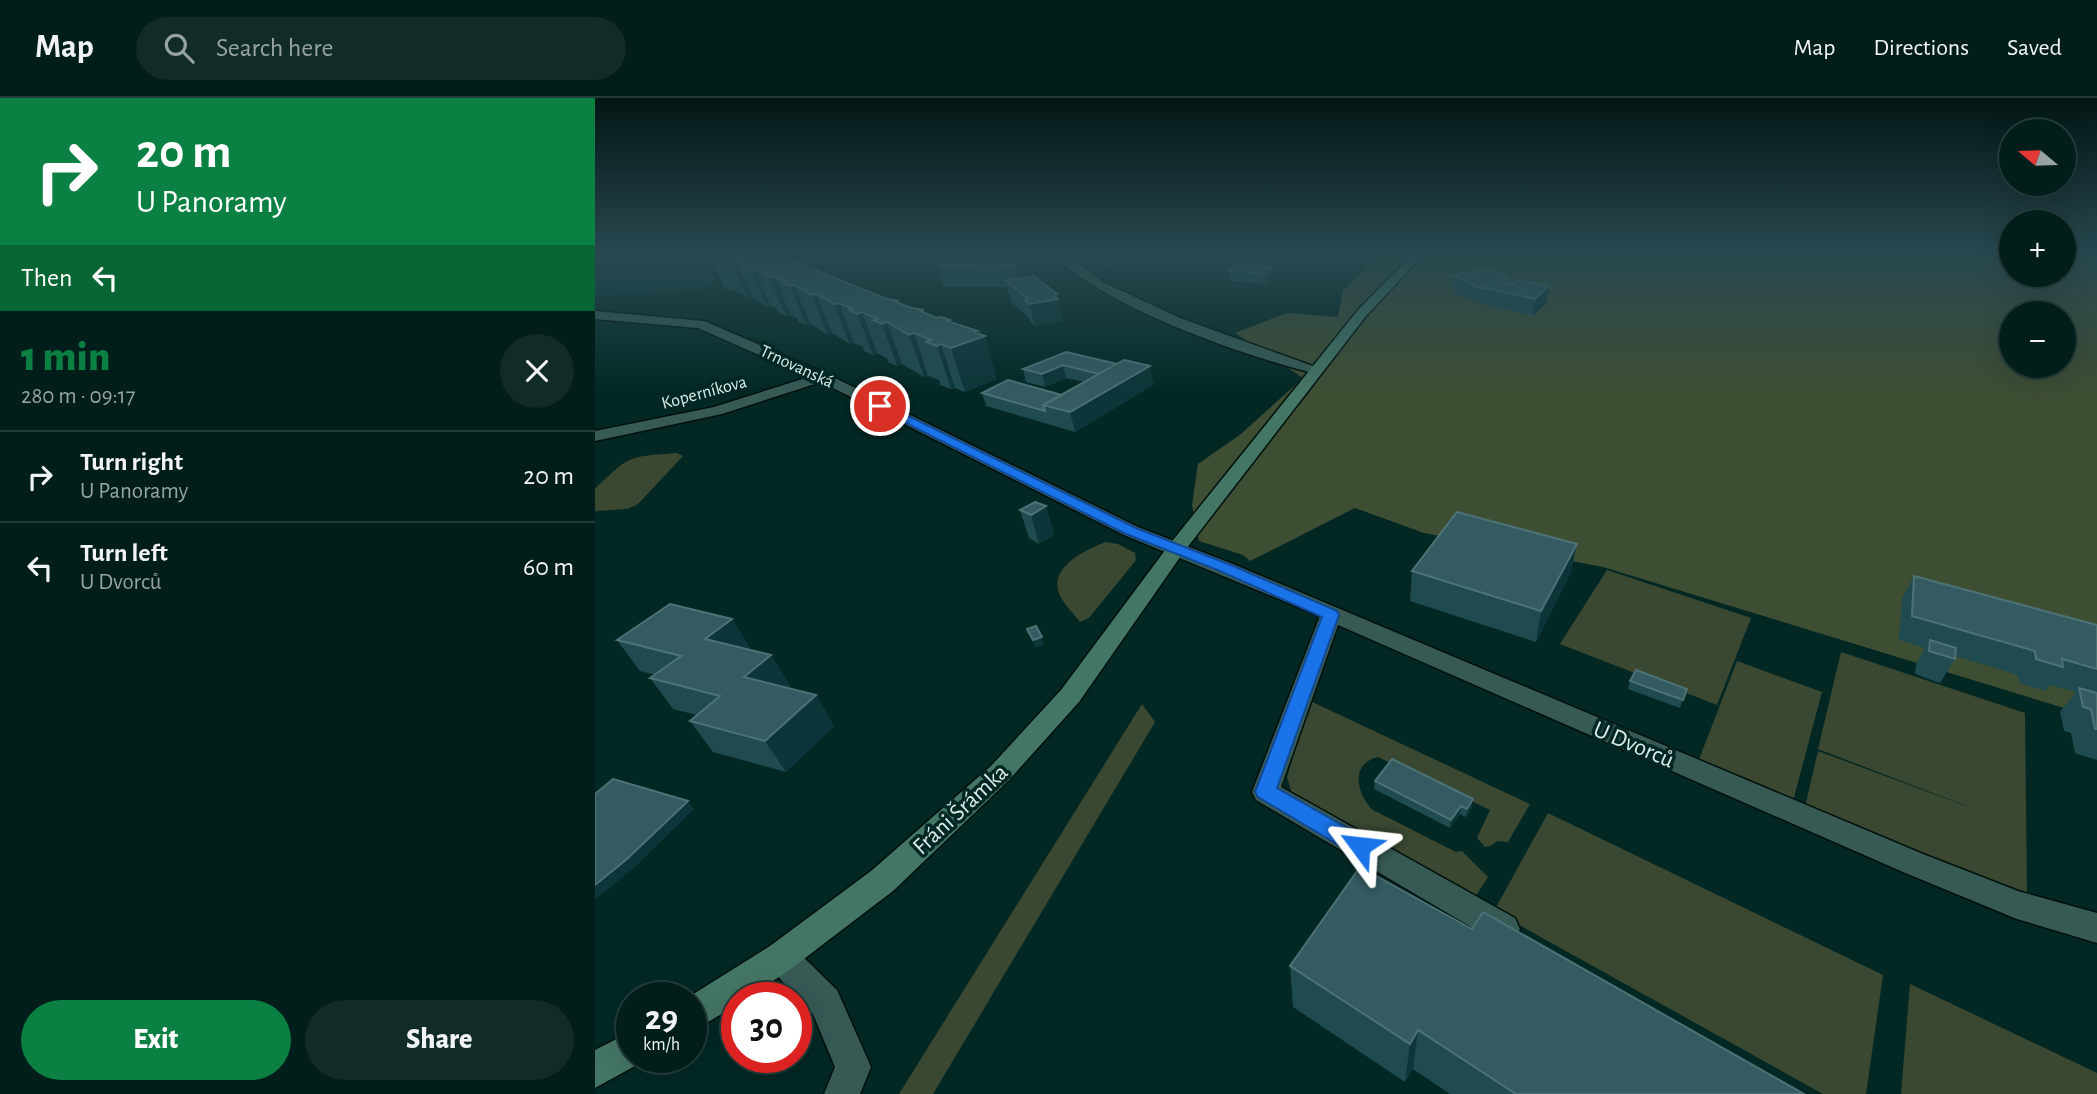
<!DOCTYPE html>
<meta charset="utf-8">
<style>
body{margin:0;font-family:"Alegreya Sans",sans-serif;background:#102b28;color:#f1f3f6;height:100vh;display:flex;flex-direction:column;font-size:26px;white-space:nowrap}
*{box-sizing:border-box;margin:0}
p{font-size:23px;color:#96a2a3}
.icon{flex:none;width:38px;height:38px;fill:none;stroke:currentColor;stroke-width:2;stroke-linecap:round;stroke-linejoin:round}
.map{position:relative;flex:1;overflow:hidden}
.panel{display:flex;flex-direction:column;background:#021e1b;width:595px}
.panel>*{flex:none}
.banner{background:#0b8043;color:#fff;overflow:hidden}
.needle{width:46px;rotate:289deg}
.fabs{position:absolute;left:1404px;top:21px;display:grid;gap:14px}
.fabs a{display:grid;place-items:center;width:77px;height:77px;border-radius:50%;background:#021e1b;box-shadow:0 7px 28px #0002,0 0 0 2px #233c3a;font-size:35px}
.speed{position:absolute;left:21px;top:884px;display:flex;gap:14px;font-size:35px;font-weight:700;text-align:center}
.speed>*{display:grid;place-content:center;width:91px;height:91px;border-radius:50%;background:#021e1b;box-shadow:0 7px 28px #0002,0 0 0 2px #233c3a;line-height:1}
.speed small{font-size:18px;font-weight:400}
.speed .limit{border:10px solid #d22;background:#fff;color:#111}
.pin{position:absolute;display:grid;place-items:center;width:60px;height:60px;color:#fff;margin:-30px;border:4px solid #fff;border-radius:50%;box-shadow:0 2px 7px #0007}
.me{position:absolute;width:77px;margin:-38px;rotate:300deg;stroke-linejoin:round;filter:drop-shadow(0 0 5px #0008)}
.turn{display:flex;align-items:center;gap:24px;height:147px;padding:0 21px;font-size:32px}
.turn .icon{width:91px;height:91px;stroke-width:2.5}
.turn b{display:block;font-size:49px;line-height:60px}
.then{display:flex;align-items:center;height:66px;padding:0 21px;background:#0003;gap:14px;font-size:26px}
.round{display:grid;place-items:center;flex:none;width:74px;height:74px;border-radius:37px;background:#102b28}
.overview{display:flex;align-items:center;justify-content:space-between;height:119px;padding:0 21px}
h1{font-size:42px;font-weight:800;line-height:52px;color:#0b8043}
.primary-button{display:flex;gap:14px;margin-top:auto;padding:14px 21px}
.primary-button a{flex:1;height:80px;border-radius:42px;background:#0b8043;color:#fff;font-size:28px;font-weight:800;line-height:80px;text-align:center}
.primary-button a+a{background:#102b28;color:#f1f3f6}
ul{padding:0;list-style:none}
li{display:flex;align-items:center;gap:21px;height:91px;padding:0 21px;border-top:2px solid #233c3a}
li div{flex:1}
li b{display:block;font-size:26px}
li em{font-style:normal}
header{display:flex;align-items:center;gap:42px;box-sizing:border-box;height:98px;padding:0 35px;background:#021e1b;border-bottom:2px solid #233c3a}
header strong{font-size:33px}
nav{display:flex;gap:38px;margin-inline-start:auto;font-size:24px}
.search{width:490px;height:63px;background:#102b28;display:flex;align-items:center;gap:18px;box-sizing:border-box;padding:0 24px;border-radius:38px;color:#96a2a3;font-size:26px}
main{display:flex;flex:1;min-height:0}
.map>svg:first-child{display:block}
.green{fill:#3a4831}
.forest{fill:#3e4e33;fill-rule:evenodd}
.lines{fill:none;stroke-linecap:round;stroke-linejoin:round}
.street-casing{stroke:#00100d;stroke-width:3}
.secondary-casing{stroke:#00100d;stroke-width:3}
.street{fill:#375a55;fill-rule:evenodd}
.secondary{fill:#447665;fill-rule:evenodd}
.wall{fill:#1f4a50}
.shaded-wall{fill:#0b3538}
.building{fill:#335b61;stroke:#4d7276;stroke-width:2}
.route{fill:#1a73e8;stroke:#114b97;stroke-width:2}
.labels{text-anchor:middle;stroke-width:7;stroke-linejoin:round;paint-order:stroke}
.far-street-label{font-size:18px;fill:#d8ebe8;stroke:#032824}
.near-street-label{font-size:24px;fill:#d8ebe8;stroke:#032824}
</style>
<header>
<strong>Map</strong>
<div class="search"><svg class="icon" aria-label="search" viewBox="0 0 24 24"><circle cx="10" cy="10" r="6"/><path d="M15 15l6 6"/></svg>Search here</div>
<nav><a>Map</a><a>Directions</a><a>Saved</a></nav>
</header>
<main>
<section class="panel">
<div class="banner">
<div class="turn"><svg class="icon" aria-label="right" viewBox="0 0 24 24"><path d="M7 20v-9h11M14 6l5 5-5 5"/></svg><div><b>20 m</b>U Panoramy</div></div>
<div class="then">Then<svg class="icon" aria-label="left" viewBox="0 0 24 24"><path d="M17 20v-9H6M10 6l-5 5 5 5"/></svg></div>
</div>
<div class="overview"><div><h1>1 min</h1><p>280 m · 09:17</p></div><a class="round"><svg class="icon" aria-label="close" viewBox="0 0 24 24"><path d="M6 6l12 12M18 6L6 18"/></svg></a></div>
<ul>
<li><svg class="icon" aria-label="right" viewBox="0 0 24 24"><path d="M7 20v-9h11M14 6l5 5-5 5"/></svg><div><b>Turn right</b><p>U Panoramy</p></div><em>20 m</em></li>
<li><svg class="icon" aria-label="left" viewBox="0 0 24 24"><path d="M17 20v-9H6M10 6l-5 5 5 5"/></svg><div><b>Turn left</b><p>U Dvorců</p></div><em>60 m</em></li>
</ul>
<div class="primary-button"><a>Exit</a><a>Share</a></div>
</section>
<div class="map">
<svg width="1502" height="996" viewBox="0 0 1502 996">
<rect width="100%" height="100%" fill="#032824"/>
<!-- green -->
<g class="green">
<path d="M82,355L88,358L43,406L32,411L0,413V391C36,356 33,359 82,355Z"/>
<path d="M510,444L523,446L540,455L541,462L494,520L485,524C478,515 465,502 463,492C457,467 493,451 510,444Z"/>
<polygon points="1012,472 1156,520 1122,607 965,546"/>
<polygon points="1246,554 1430,615 1432,799 1210,709 1223,653 1398,718 1223,651"/>
<polygon points="1142,563 1227,594 1198,703 1103,664"/>
<path d="M715,603L935,706L913,744L902,743L896,748L890,749L882,740L895,712L783,659C754,666 762,697 778,712L861,754L867,753L893,779L878,802L697,696L692,679Z"/>
<polygon points="547,606 560,624 338,996 304,996"/>
<polygon points="953,715 1288,877 1271,996 1228,996 899,813"/>
<polygon points="1315,886 1502,975 1502,996 1306,996"/>
</g>
<!-- forest -->
<path class="forest" d="M787,155H1416V177H1468V155H1502V620L1008,469L829,435L760,410L655,463L648,457L604,443L597,407L603,366L646,336L708,280L640,235L692,215L743,219L748,192ZM1416,215H1468V268H1416Z"/>
<g class="lines">
<defs>
<g id="street">
<path d="M457,155H468L510,185L585,220L729,272L722,276C652,259 505,208 457,155Z"/>
<polygon points="0,213 109,223 232,276 543,429 638,466 1328,756 1423,793 1502,815 1502,845 1422,821 1308,774 743,527 686,689 920,820 925,831 920,842 909,846 898,842 661,702 657,694 725,518 529,437 226,284 127,316 0,343 0,333 119,309 214,279 103,230 0,221"/>
<polygon points="186,843 197,848 242,892 276,969 265,996 229,996 240,969 218,916 175,870 170,859 175,848"/>
</g>
<g id="secondary">
<polygon points="819,155 830,155 771,218 588,455 484,604 414,682 298,793 197,870 153,900 142,900 142,907 96,934 96,900 92,900 175,848 276,773 396,668 466,592 574,447 763,212"/>
<polygon points="37,933 37,959 51,959 49,963 0,990 0,952"/>
</g>
</defs>
<!-- street casing -->
<use href="#street" class="street-casing"/>
<!-- secondary casing -->
<use href="#secondary" class="secondary-casing"/>
<!-- street -->
<use href="#street" class="street"/>
<!-- secondary -->
<use href="#secondary" class="secondary"/>
</g>
<!-- wall -->
<g class="wall">
<polygon points="113,155 178,155 317,210 329,212 329,215 383,233 402,281 370,294 360,290 356,291 345,287 344,282 333,278 329,279 307,266 302,268 293,264 292,260 282,255 278,257 269,253 268,249 259,245 255,246 237,235 233,237 216,226 211,227 204,224 202,220 196,217 191,218 184,215 182,211 176,208 172,209 158,200 153,201 146,195 130,191"/>
<polygon points="227,155 404,155 405,158 403,160 428,160 432,179 462,200 468,223 440,228 435,224 434,220 416,204 412,189 349,189 343,168 347,165 327,165 325,161 229,161"/>
<polygon points="486,155 534,155 535,165 512,169 499,160 493,161"/>
<polygon points="677,169 677,180 671,186 635,183 634,172"/>
<polygon points="859,178 914,181 914,185 952,204 938,218 879,204 858,194"/>
<polygon points="471,254 522,266 555,268 558,287 480,334 391,308 387,295 467,297 489,284 471,280 450,289 431,284 428,271"/>
<polygon points="451,408 459,437 444,446 434,440 425,412"/>
<polygon points="982,446 975,476 941,544 815,503 817,473"/>
<polygon points="1319,478 1502,527 1502,662 1480,655 1476,635 1469,633 1465,614 1481,594 1455,587 1450,593 1424,585 1423,577 1360,558 1360,561 1345,585 1320,576 1321,566 1330,550 1304,542 1307,501"/>
<polygon points="137,521 156,552 176,557 195,588 192,590 221,597 239,628 191,674 118,654 95,623 102,617 78,611 55,580 60,577 45,573 22,542"/>
<polygon points="1035,583 1092,591 1085,610 1033,591"/>
<polygon points="780,683 877,709 871,719 865,716 855,730 779,691"/>
<polygon points="877,831 1209,996 855,996 818,971 810,984 698,909 695,868"/>
</g>
<!-- shaded-wall -->
<g class="shaded-wall">
<polygon points="81,155 109,155 121,181 111,191 0,199 0,161"/>
<polygon points="394,155 404,155 405,158 397,166"/>
<polygon points="492,155 498,155 499,160 493,161"/>
<polygon points="510,155 534,155 535,165 512,169"/>
<polygon points="428,160 432,180 424,189 419,169"/>
<polygon points="141,163 158,200 153,201 136,164"/>
<polygon points="677,169 677,180 671,186 670,176"/>
<polygon points="160,171 176,208 172,209 155,172"/>
<polygon points="179,178 196,217 191,218 174,180"/>
<polygon points="199,187 216,226 211,227 195,188"/>
<polygon points="954,188 952,204 938,218 940,201"/>
<polygon points="221,196 237,235 233,237 217,197"/>
<polygon points="462,196 468,223 440,228 434,206"/>
<polygon points="304,203 315,236 319,235 333,278 329,279 314,237 300,204"/>
<polygon points="244,205 259,245 255,246 239,206"/>
<polygon points="267,214 282,255 278,257 262,216"/>
<polygon points="355,222 363,248 380,234 383,233 385,240 390,238 402,281 370,294 356,250 352,223"/>
<polygon points="292,224 307,266 302,268 287,226"/>
<polygon points="346,246 360,290 356,291 342,248"/>
<polygon points="468,267 471,280 450,289 447,276"/>
<polygon points="555,268 558,287 480,334 475,314"/>
<polygon points="451,408 459,437 444,446 436,417"/>
<polygon points="982,446 975,476 941,544 946,513"/>
<polygon points="137,521 156,552 110,541"/>
<polygon points="447,539 449,547 440,550 438,542"/>
<polygon points="176,557 195,588 169,610 149,579"/>
<polygon points="221,597 239,628 191,674 170,643"/>
<polygon points="878,701 877,709 871,719 872,711"/>
<polygon points="93,703 99,711 40,769 0,802 0,787"/>
<polygon points="866,708 865,716 855,730 856,722"/>
<polygon points="823,932 818,971 810,984 815,946"/>
</g>
<!-- building -->
<g class="building">
<polygon points="0,155 81,155 0,161"/>
<polygon points="118,155 178,155 292,201 304,203 300,204 317,210 329,212 325,213 342,220 346,219 355,222 352,223 383,233 380,234 390,238 356,250 346,246 342,248 331,244 336,242 319,235 314,237 292,224 287,226 278,222 283,221 267,214 262,216 254,212 258,211 244,205 239,206 221,196 217,197 199,187 195,188 187,185 192,184 179,178 174,180 167,177 172,175 160,171 155,172 141,163 136,164 129,158"/>
<polygon points="353,160 428,160 419,169 343,168"/>
<polygon points="641,166 677,169 670,176 634,172"/>
<polygon points="894,171 914,181 904,183 917,186 922,182 954,188 940,201 880,188 859,178"/>
<polygon points="438,178 462,196 459,197 463,201 434,206 430,202 433,201 411,183"/>
<polygon points="471,254 522,266 504,276 468,267 447,276 428,271"/>
<polygon points="529,262 555,268 475,314 448,307"/>
<polygon points="413,282 467,297 448,307 450,313 387,295"/>
<polygon points="440,404 451,408 436,417 425,412"/>
<polygon points="862,414 982,446 946,513 817,473"/>
<polygon points="1319,478 1502,527 1502,571 1467,561 1468,569 1441,561 1440,553 1317,518"/>
<polygon points="75,506 137,521 110,541 176,557 149,579 221,597 170,643 95,623 125,598 55,580 86,558 22,542"/>
<polygon points="441,528 447,539 438,542 432,531"/>
<polygon points="1335,542 1361,550 1360,561 1334,553"/>
<polygon points="1041,572 1092,591 1088,602 1035,583"/>
<polygon points="1484,590 1502,595 1502,631 1500,631 1496,611 1488,609"/>
<polygon points="797,661 878,701 872,711 866,708 856,722 780,683"/>
<polygon points="18,681 93,703 32,761 0,787 0,696"/>
<polygon points="765,769 877,831 888,814 1209,996 921,996 823,932 815,946 695,868"/>
</g>
<!-- sky -->
<linearGradient id="sky" x2="0" y2="1"><stop stop-color="#021614"/><stop offset="0.53" stop-color="#284850"/><stop offset="1" stop-color="#284850" stop-opacity="0"/></linearGradient>
<rect width="1502" height="295" fill="url(#sky)"/>
<!-- route -->
<polygon class="route" points="285,304 541,430 636,467 742,513 744,517 682,690 773,742 776,748 773,755 765,758 757,755 663,699 660,694 727,519 625,473 531,436 281,310 281,305"/>
<g class="labels">
<!-- far-street labels -->
<g class="far-street-label">
<text transform="translate(202 268) rotate(25)" y="6">Trnovanská</text>
<text transform="translate(109 294) rotate(-15)" y="6">Koperníkova</text>
</g>
<!-- near-street labels -->
<g class="near-street-label">
<text transform="translate(1039 646) rotate(23)" y="8">U Dvorců</text>
<text transform="translate(365 711) rotate(-43)" y="8">Fráni Šrámka</text>
</g>
</g>
</svg>
<div class="fabs">
<a><svg class="needle" viewBox="-14 -14 28 28"><path d="M0-13l5 13h-10z" fill="#e53935"/><path d="M0 13l5-13h-10z" fill="#96a2a3"/></svg></a>
<a>+</a>
<a>−</a>
</div>
<div class="speed"><div>29<small>km/h</small></div><div class="limit">30</div></div>
<div class="pin" style="left:285px;top:308px;background:#d93025"><svg class="icon" aria-label="arrive" viewBox="0 0 24 24"><path d="M6 21V4h12l-3 4 3 4H6"/></svg></div>
<svg class="me" style="left:765px;top:748px" viewBox="-20 -20 40 40"><path d="M0-17L14 15 0 8-14 15z" fill="#1a73e8" stroke="#fff" stroke-width="4"/></svg>
</div>
</main>
